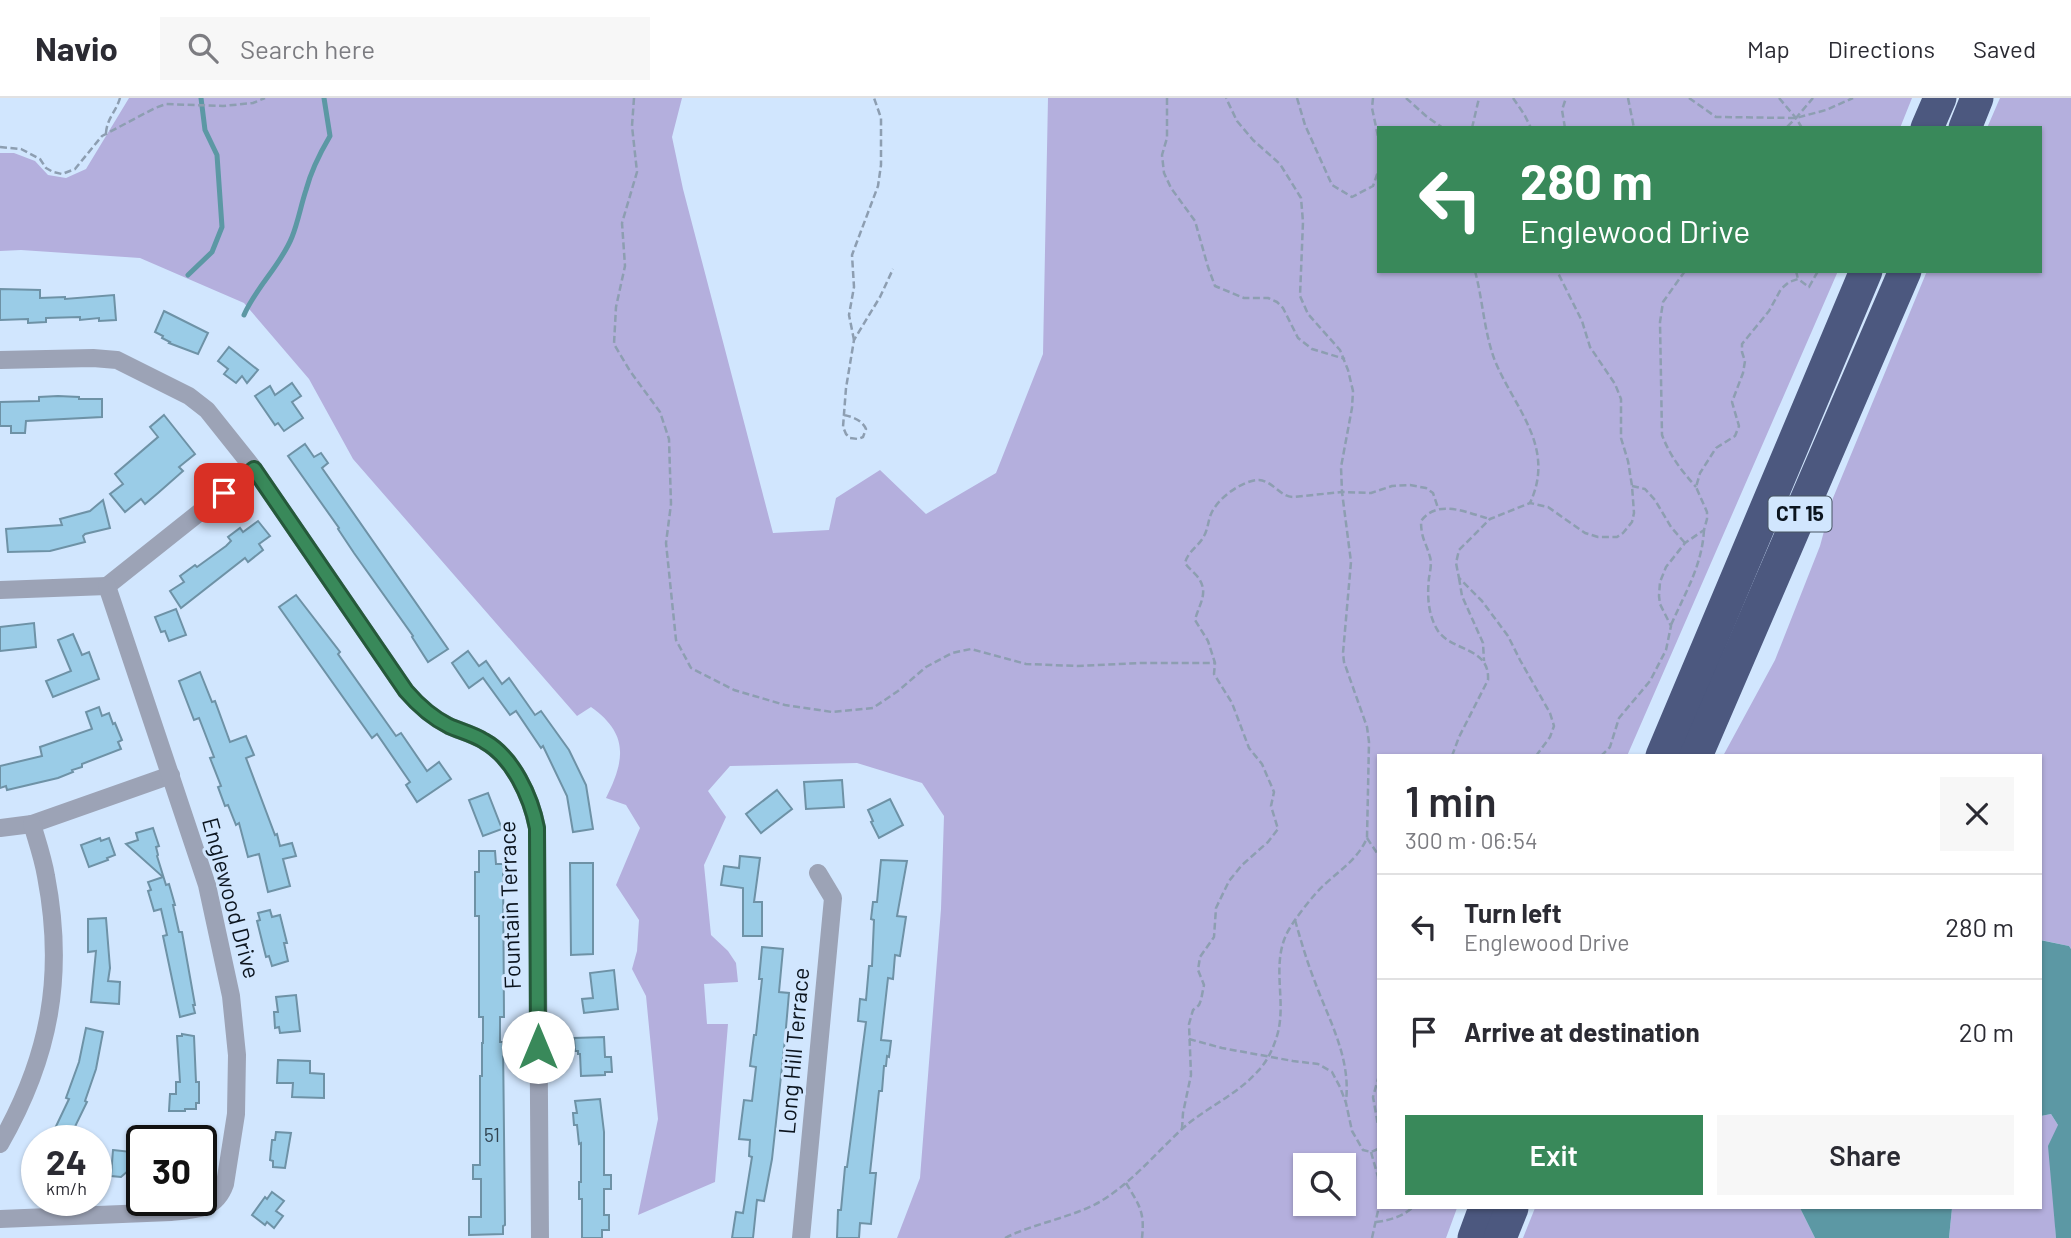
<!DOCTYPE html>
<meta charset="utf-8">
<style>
body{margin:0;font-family:Barlow,sans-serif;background:#f7f7f7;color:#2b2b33;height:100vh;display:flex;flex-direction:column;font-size:26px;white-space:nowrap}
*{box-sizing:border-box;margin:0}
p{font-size:23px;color:#7c7c81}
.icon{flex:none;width:38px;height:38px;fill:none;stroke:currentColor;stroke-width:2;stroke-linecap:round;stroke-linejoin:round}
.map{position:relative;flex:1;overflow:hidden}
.panel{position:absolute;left:1377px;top:656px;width:665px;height:455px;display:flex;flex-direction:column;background:#fff;border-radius:0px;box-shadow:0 2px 5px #0004}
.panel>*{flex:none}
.hud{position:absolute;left:1377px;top:28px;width:665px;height:147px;border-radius:0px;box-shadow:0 2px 5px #0004;background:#39895a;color:#fff;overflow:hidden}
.tools{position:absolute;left:1293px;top:1055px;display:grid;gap:14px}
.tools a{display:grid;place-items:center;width:63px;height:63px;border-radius:0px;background:#fff;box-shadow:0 2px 5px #0004;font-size:35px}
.speed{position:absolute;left:21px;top:1027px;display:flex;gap:14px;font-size:35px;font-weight:700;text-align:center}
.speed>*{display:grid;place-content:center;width:91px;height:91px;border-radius:50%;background:#fff;box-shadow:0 2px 5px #0004;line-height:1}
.speed small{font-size:18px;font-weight:400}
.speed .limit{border:4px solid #111;border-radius:10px;background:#fff;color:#111}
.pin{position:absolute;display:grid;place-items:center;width:60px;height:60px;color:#fff;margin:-30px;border-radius:14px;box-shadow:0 4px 10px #0006}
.me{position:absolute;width:77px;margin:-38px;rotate:0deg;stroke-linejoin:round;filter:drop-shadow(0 0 5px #0008)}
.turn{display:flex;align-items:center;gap:24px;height:147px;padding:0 28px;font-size:32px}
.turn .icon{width:91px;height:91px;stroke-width:2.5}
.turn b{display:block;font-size:49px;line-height:60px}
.round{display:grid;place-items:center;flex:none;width:74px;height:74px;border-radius:0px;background:#f7f7f7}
.head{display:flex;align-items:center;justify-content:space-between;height:119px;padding:0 28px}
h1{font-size:42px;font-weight:600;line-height:52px}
.cta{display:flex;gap:14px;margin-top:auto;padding:14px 28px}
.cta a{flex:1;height:80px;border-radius:0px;background:#39895a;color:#fff;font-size:28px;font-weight:600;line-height:80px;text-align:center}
.cta a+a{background:#f7f7f7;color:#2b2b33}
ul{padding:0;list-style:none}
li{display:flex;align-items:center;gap:21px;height:105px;padding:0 28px;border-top:2px solid #e1e1e2}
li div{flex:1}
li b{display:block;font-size:26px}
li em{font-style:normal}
header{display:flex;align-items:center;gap:42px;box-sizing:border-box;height:98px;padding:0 35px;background:#fff;border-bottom:2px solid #e1e1e2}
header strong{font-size:33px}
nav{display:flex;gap:38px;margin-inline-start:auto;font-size:24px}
.search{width:490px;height:63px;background:#f7f7f7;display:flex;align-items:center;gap:18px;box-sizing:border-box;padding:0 24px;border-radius:0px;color:#7c7c81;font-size:26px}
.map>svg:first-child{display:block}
.forest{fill:#b4afdd;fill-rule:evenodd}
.water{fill:#5c98a4}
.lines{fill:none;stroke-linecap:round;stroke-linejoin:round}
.stream{stroke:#5c98a4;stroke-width:5}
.building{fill:#9acce7;stroke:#6e92a6;stroke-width:2}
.path{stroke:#8d9eb1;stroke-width:2.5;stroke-dasharray:7 3.5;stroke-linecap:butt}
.street{stroke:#9ca3b6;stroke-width:18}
.highway{stroke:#4c587f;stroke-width:33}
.route-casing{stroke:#25593a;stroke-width:18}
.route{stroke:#39895a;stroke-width:12}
.labels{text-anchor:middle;stroke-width:6;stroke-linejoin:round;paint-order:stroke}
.number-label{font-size:19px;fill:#304351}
.shield{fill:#d1e6fe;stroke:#475462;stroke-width:2}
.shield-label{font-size:21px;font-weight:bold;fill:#0c151f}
.street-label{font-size:23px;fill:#0c151f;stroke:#d1e6fe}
</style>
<header>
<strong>Navio</strong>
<div class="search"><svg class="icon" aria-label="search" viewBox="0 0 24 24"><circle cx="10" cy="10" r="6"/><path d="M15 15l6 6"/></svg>Search here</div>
<nav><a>Map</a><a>Directions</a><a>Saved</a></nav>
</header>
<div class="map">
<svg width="2071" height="1140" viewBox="0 0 2071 1140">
<rect width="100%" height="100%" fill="#d1e6fe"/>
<!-- forest -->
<g class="forest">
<path d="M129,0H682L672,39L683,91L773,435L829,432L836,400L880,372L926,416L996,375L1043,256L1048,0H1912L1900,30H1379V173H1838L1627,658H1379V1110H1457L1446,1140H897L920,1080L941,811L944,718L922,685L857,665L730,668L708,693L726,719L704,767L711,837L728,853L736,865L738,884L704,886L707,926H728L715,1084L638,1117L658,1021L646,898L632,871L637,853L639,822L616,787L640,730L626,707L606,700C625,662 629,636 591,609L577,618L353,361L309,281L244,205L140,160L21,152L0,153V55H14L35,63L48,77L66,80L86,71ZM1306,1068H1344V1106H1306Z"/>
<polygon points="2000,0 2071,0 2071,851 2069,848 2041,842 2040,658 1723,658 1775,562 1820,448 1833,400 1927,173 2040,173 2040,30 1987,30"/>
<polygon points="2051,1016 2058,1027 2054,1106 2056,1140 1949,1140 1952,1110 2040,1110 2041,1018"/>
<polygon points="1535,1110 1800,1110 1815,1140 1523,1140"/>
</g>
<!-- water -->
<g class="water">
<polygon points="2040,842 2069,848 2071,851 2071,1140 2056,1140 2048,1048 2058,1027 2051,1016 2041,1018"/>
<polygon points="1800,1110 1952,1110 1949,1140 1815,1140"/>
</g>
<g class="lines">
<!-- stream -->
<g class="stream">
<polyline points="188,177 212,154 222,129 217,57 205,32 201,0"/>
<path d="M244,217C256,189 281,167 292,139C298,124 301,107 306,92C311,73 320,55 330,38L324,0"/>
</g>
</g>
<!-- building -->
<g class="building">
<polygon points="0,191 40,192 40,200 65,199 65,201 114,197 116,222 99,223 99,220 80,222 80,219 46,220 46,224 28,225 28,221 0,222"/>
<polygon points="164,213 208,235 198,256 169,245 170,244 162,240 163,238 155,234"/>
<polygon points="229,249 258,272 247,285 242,278 236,285 224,276 228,271 218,263"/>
<polygon points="292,285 301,298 292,304 303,320 284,333 278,325 275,327 255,298 270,288 275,297"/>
<polygon points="58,298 79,299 79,301 102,301 102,319 26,323 25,335 11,335 11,328 0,328 0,304 39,303 39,299"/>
<polygon points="164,317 195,356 179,369 183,373 158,395 145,406 141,401 125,414 110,396 123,386 115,376 158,339 150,329"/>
<polygon points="305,346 314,359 321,355 328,365 322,370 448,551 428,564 412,539 413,538 354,455 338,431 339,430 288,358"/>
<polygon points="103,402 110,430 85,436 83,438 85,444 50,453 8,454 6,431 62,427 60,421 90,413"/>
<polygon points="258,423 270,438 259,446 263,452 248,464 245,460 181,510 170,493 184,484 180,478 195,467 197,469 226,448 231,443 228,439 240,430 243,434"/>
<polygon points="296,497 340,554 338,556 396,638 401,635 427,673 439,664 451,681 417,704 406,687 410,684 377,636 372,640 279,509"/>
<polygon points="176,511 186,537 169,543 165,533 161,534 155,519"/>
<polygon points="34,525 36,549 0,553 0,529"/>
<polygon points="73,536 82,557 89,554 99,581 53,599 46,583 71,573 58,542"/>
<polygon points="468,553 479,568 486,563 502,586 509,580 535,617 541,613 569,652 586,687 593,731 573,734 567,698 543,648 541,650 516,613 510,617 483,580 469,590 452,565"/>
<polygon points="200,574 212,604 215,603 230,644 246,638 254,657 246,660 275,737 277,736 280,748 292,745 296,758 283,761 290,788 268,794 259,756 248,759 239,725 236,727 228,707 225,708 218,689 221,688 210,660 214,659 199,620 194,622 179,583"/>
<polygon points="99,609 102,618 109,615 113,626 115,625 122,642 118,644 121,651 82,666 82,669 72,672 73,674 58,680 7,692 6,688 0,690 0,668 42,658 40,649 92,631 86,614"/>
<polygon points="842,682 844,709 806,711 804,684"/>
<polygon points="777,692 792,711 761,735 746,716"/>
<polygon points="488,695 502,731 483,738 469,702"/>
<polygon points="890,701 903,727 879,740 871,724 873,723 868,712"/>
<polygon points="153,730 159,748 156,749 158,757 157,758 166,787 169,786 175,807 173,807 179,834 182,834 195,907 193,907 195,915 180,919 163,838 167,837 161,811 154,813 148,793 151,792 148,784 163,779 126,746 138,742 136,735"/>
<polygon points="100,740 101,743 109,740 115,757 107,760 108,762 89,769 81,747"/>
<polygon points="479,753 495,753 496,766 503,766 504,919 500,919 500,944 503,944 505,1127 503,1128 503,1136 469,1137 469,1119 481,1119 481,1081 473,1081 473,1067 480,1067 480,978 482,978 482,945 483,945 483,919 479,919 479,818 475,818 475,774 479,774"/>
<polygon points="740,758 760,760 754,804 762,804 762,838 743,838 743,790 721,787 724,768 739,770"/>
<polygon points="881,762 907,763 897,818 906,819 900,858 895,857 893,881 888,880 881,942 891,943 889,959 887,958 886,968 884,968 882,993 879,993 870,1075 876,1075 871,1126 860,1125 859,1140 837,1140 838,1112 841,1112 845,1069 847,1069 866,924 858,923 860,901 866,902 869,868 872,868 874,822 871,821 873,804 877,804"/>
<polygon points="570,765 593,765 593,856 571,857"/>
<polygon points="270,812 272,819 280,817 287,845 284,845 288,863 272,868 269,858 266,859 257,823 260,822 258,815"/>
<polygon points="106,820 110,870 108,883 120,884 119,906 91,904 96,853 88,854 88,821"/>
<polygon points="762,849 783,851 779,894 789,895 785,941 772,1061 764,1103 757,1102 753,1140 732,1140 736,1114 743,1115 752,1059 749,1058 750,1042 739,1041 744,1002 752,1003 756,969 750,968 754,937 756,937 762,881 759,881"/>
<polygon points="614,872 618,911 584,915 582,901 593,900 590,875"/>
<polygon points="296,897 300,933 280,935 279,929 275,930 274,914 278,914 276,899"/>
<polygon points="86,930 103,934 96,971 85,1003 87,1004 68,1043 49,1043 69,1001 66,1000 79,964"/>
<polygon points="182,936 194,938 196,984 199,984 199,1005 196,1005 196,1011 185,1011 185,1013 169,1013 170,996 176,996 176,984 180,984 177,938 182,938"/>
<polygon points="604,939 605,959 611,959 612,974 605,974 605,977 581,978 580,956 578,956 578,953 575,953 574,940"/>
<polygon points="278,962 310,963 310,975 324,976 324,1000 292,999 293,985 277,985"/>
<polygon points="600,1001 604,1034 604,1077 611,1077 611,1091 604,1091 604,1117 609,1117 609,1132 602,1132 602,1140 582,1140 582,1101 579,1101 579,1084 581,1084 581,1045 579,1046 577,1027 574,1027 573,1015 577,1015 575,1003"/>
<polygon points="276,1034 291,1035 285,1070 273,1069 273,1063 270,1062 272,1042 275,1042"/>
<polygon points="113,1052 132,1054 131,1057 140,1058 138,1073 129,1072 121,1079 111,1078"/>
<polygon points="272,1094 284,1103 276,1113 283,1118 274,1130 267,1124 265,1127 252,1117 265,1099 267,1101"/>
</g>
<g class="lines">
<!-- path -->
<g class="path">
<polyline points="634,0 632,28 637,74 622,125 625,168 616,209 614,246 630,273 660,314 669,341 671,406 666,445 676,542 691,570 734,592 785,607 832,614 873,610 898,593 926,569 952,555 971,551 1026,566 1077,568 1141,565 1215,565"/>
<polyline points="1167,0 1167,40 1162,57 1164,75 1171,90 1195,123 1208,169 1215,188 1244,200 1268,200 1277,204 1283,210 1298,240 1312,251 1345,261"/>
<polyline points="1297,0 1305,27 1332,87 1352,99 1373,88 1379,71"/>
<polyline points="1373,0 1372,10 1379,43"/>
<polyline points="1406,0 1426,18 1443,30"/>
<polyline points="1513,0 1524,16 1531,30"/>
<polyline points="1628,0 1634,30"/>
<polyline points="1689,0 1716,19 1796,20 1826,12 1853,0"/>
<polyline points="1779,0 1796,20 1786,30"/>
<polyline points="1472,30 1479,0"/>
<polyline points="1565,30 1562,12 1566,0"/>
<polyline points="1802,30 1796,20 1813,0"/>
<path d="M106,35C107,20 116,14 120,0"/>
<polyline points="0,49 21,51 40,61 46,70 53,74 62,76 75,71 102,38 155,10 166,6 223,8 253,5 265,0"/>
<path d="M1475,173C1483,203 1484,234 1495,263C1515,311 1556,349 1530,405"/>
<path d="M1685,173L1663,204L1660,224L1662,337C1670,358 1681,372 1696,389"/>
<polyline points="1796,173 1798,181"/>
<polyline points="854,242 849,217 854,189 852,157 878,88 881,67 881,20 874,0"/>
<path d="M844,317C853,319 862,322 866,331L863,339L858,341L850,340L846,336L843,329L846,290L854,242L880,199L893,171"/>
<polyline points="1632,388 1645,391 1655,402 1671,429 1685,445"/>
<polyline points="1459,480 1462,498 1483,545 1484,563"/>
<path d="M1671,527C1685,495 1702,468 1704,432"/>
<path d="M1452,658L1459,639L1488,582C1490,549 1453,554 1438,533C1428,517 1427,498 1429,480C1430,474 1432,465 1430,459C1426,444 1421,441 1421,423C1438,400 1467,415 1490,421"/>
<polyline points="1536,658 1550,639 1554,628 1550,615 1520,562 1508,538 1482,503 1459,480 1456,465 1459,452 1490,421 1530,405 1548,409 1585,435 1598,439 1617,439 1623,435 1632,424 1634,415 1632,388 1628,363 1621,340 1621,301 1615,286 1590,249 1582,223 1557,173"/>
<polyline points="1601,658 1610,649 1619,620 1650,583 1666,552 1671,528 1660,506 1659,498 1660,484 1666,469 1685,445 1704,432 1707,421 1707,414 1696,389 1700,375 1716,350 1735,338 1739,328 1732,304 1743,275 1745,263 1742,254 1742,246 1769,213 1781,191 1789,184 1798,181 1809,189 1818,173"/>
<polyline points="1367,740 1379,758"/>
<path d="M1295,822C1301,843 1307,864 1315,884C1329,922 1351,960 1346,1003"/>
<polyline points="1189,941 1222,950 1293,963 1318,966 1332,974 1340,989 1346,1005 1352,1033 1363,1052 1371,1054 1378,1051 1379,1047"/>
<polyline points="1379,977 1373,999 1379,1033"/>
<path d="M1182,1031L1183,1015L1191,977L1189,926L1193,912L1199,907L1201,902L1204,887L1198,872L1200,859L1214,839L1216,810L1229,783L1242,767L1268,744L1278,731L1271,708L1274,694L1262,666L1249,650L1232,605L1214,576L1215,565L1208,543L1195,522C1199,506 1210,494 1197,478C1193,473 1188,470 1185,465C1188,453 1199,448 1204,438C1208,431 1208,423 1211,416C1217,401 1242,382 1259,382C1273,383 1280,399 1293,399L1342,394L1371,395L1392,388L1410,387L1426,390L1433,395L1438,410"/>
<polyline points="1371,1054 1378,1079 1379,1097"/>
<path d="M1126,1085C1139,1107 1145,1113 1142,1140"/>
<path d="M1376,1124C1391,1122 1401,1119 1412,1110"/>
<path d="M1005,1140C1033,1126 1065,1121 1094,1107C1128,1089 1154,1057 1182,1031C1205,1010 1237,997 1258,973C1266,965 1272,953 1276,941C1288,907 1271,871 1286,837C1292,824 1313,797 1324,787C1340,772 1358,761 1367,740L1369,644L1367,629L1344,564L1343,555L1351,464L1342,394L1341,369L1352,310L1353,293L1348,272L1340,252L1308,216L1300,198L1303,124L1301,100L1280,66L1253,42L1237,23L1226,0"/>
<polyline points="1372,1140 1379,1108"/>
</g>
<!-- street -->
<g class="street">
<path d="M0,262L93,260L117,262L189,298L207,312L254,371L406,593C418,607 433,620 449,628C460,633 473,636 484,643C513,659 531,699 537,730L540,1140"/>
<polyline points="107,488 254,371"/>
<polyline points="0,492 107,488"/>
<polyline points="0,730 32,726 171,677"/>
<path d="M0,1046C50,959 65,877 46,778C43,760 37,743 32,726"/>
<path d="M0,1121L171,1114C195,1112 216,1112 225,1086L236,1016L237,957L231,898L207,787L107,488"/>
<polyline points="801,1140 833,800 818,775"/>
</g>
<!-- highway -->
<g class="highway">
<polyline points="1927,30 1940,0"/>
<polyline points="1965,30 1977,0"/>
<polyline points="1662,658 1866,173"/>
<polyline points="1696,658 1905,173"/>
<polyline points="1474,1140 1485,1110"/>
<polyline points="1500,1140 1512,1110"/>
</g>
</g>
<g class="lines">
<defs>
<path id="route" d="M224,395L254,371L406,593C418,607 433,620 449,628C460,633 473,636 484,643C513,659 531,699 537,730L538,949"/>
</defs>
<!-- route casing -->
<use href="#route" class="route-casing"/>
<!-- route -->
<use href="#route" class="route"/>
</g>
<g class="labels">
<!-- number labels -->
<g class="number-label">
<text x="492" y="1044">51</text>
</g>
<!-- shield labels -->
<rect class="shield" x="1768.5" y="398.5" width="63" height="35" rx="5"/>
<g class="shield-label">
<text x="1800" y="423">CT 15</text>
</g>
<!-- street labels -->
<g class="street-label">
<text transform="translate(231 800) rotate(75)" y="8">Englewood Drive</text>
<text transform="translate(510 807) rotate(-92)" y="8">Fountain Terrace</text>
<text transform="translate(794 953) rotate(-85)" y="8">Long Hill Terrace</text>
</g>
</g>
</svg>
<div class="tools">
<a><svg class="icon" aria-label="search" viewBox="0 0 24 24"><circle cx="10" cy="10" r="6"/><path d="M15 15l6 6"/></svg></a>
</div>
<div class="speed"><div>24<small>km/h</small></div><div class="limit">30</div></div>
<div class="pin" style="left:224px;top:395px;background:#d93025"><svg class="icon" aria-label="arrive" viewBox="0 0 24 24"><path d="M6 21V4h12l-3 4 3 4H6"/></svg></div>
<svg class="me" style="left:538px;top:949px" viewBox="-20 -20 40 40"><circle r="19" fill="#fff"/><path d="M0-13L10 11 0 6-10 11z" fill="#39895a"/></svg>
<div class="hud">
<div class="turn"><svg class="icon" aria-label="left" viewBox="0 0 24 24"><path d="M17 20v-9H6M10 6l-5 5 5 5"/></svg><div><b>280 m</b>Englewood Drive</div></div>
</div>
<section class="panel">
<div class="head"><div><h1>1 min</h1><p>300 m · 06:54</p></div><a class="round"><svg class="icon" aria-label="close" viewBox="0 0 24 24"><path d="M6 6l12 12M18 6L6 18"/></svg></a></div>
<ul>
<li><svg class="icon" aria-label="left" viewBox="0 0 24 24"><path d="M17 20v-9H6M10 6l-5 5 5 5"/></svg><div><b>Turn left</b><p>Englewood Drive</p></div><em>280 m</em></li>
<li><svg class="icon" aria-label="arrive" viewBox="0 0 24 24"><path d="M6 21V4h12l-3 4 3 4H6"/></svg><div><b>Arrive at destination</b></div><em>20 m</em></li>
</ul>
<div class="cta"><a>Exit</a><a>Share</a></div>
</section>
</div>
